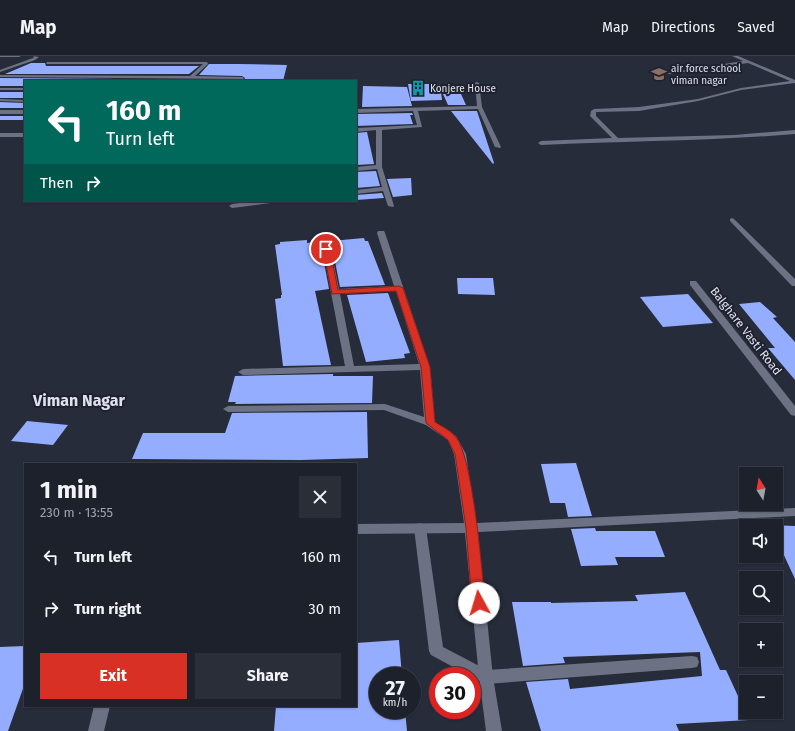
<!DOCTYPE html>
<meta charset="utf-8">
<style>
body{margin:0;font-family:"Fira Sans",sans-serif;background:#2a2e38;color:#f1f3f6;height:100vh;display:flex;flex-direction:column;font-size:15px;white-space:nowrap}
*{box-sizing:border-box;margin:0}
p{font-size:13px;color:#a0a3a9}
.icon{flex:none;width:22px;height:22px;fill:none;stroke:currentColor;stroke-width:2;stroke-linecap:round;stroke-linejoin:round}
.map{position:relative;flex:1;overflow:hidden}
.side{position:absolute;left:24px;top:407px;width:333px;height:244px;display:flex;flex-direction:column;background:#1d212c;border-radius:0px;box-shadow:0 1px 3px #0004,0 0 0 1px #3b3e48}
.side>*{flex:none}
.guide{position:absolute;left:24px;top:24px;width:333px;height:122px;border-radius:0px;box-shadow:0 1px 3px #0004,0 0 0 1px #3b3e48;background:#00695c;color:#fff;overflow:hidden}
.needle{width:26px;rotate:349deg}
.buttons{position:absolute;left:739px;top:411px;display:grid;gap:8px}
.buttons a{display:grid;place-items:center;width:44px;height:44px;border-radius:0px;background:#1d212c;box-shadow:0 1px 3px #0004,0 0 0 1px #3b3e48;font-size:20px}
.speed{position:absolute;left:369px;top:611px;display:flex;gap:8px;font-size:20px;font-weight:700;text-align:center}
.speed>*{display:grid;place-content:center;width:52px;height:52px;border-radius:50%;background:#1d212c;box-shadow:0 1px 3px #0004,0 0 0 1px #3b3e48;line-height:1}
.speed small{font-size:10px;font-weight:400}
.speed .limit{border:6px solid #d22;background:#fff;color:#111}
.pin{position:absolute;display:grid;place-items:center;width:34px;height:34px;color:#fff;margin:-17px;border:2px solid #fff;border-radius:50%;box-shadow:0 1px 4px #0007}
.me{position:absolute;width:44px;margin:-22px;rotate:354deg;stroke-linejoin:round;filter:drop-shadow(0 0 3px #0008)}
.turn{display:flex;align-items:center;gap:14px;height:84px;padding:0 16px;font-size:18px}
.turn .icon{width:52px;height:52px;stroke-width:2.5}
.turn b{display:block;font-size:28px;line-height:34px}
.then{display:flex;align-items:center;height:38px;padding:0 16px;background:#0003;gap:8px;font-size:15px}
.round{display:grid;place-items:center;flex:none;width:42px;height:42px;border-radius:0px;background:#2a2e38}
.summary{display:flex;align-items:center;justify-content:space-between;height:68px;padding:0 16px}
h1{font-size:24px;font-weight:700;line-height:30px}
.cta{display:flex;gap:8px;margin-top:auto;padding:8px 16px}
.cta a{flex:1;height:46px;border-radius:0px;background:#d93025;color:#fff;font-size:16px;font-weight:700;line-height:46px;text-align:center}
.cta a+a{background:#2a2e38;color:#f1f3f6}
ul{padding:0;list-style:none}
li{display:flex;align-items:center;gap:12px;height:52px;padding:0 16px}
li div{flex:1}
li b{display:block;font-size:15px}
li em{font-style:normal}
header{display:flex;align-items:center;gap:24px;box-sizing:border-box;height:56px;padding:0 20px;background:#1d212c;border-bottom:1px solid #3b3e48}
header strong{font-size:19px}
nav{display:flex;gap:22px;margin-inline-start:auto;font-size:14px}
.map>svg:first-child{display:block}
.building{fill:#94adff}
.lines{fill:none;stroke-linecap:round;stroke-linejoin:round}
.service{fill:#6c7283;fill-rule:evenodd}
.minor{fill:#6c7283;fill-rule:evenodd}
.tertiary{fill:#6c7283;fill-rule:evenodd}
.route{fill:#d93025;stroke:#8d1f18}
.labels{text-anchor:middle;stroke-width:4;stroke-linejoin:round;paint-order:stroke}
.far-poi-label{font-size:10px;fill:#dfe2ec;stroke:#1e2230;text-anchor:start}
.street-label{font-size:12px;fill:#dfe2ec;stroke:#1e2230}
.district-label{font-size:16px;font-weight:bold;fill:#dfe2ec;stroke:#1e2230}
</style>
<header>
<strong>Map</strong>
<nav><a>Map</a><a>Directions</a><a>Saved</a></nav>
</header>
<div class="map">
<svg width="795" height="675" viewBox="0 0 795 675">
<rect width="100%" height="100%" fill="#272c3b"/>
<!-- building -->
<g class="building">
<polygon points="31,7 45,7 46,10 199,10 189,18 5,18"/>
<polygon points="209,8 238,8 287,9 283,25 244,25 245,22 242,20 199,19"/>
<polygon points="0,22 237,24 25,25 25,30 0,30"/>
<polygon points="408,28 440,28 442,44 411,45"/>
<polygon points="363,30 407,31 412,50 362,51"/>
<rect x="0" y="36" width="25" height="6"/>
<polygon points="443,38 461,38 466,49 448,49"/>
<polygon points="0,46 25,47 25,52 0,52"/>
<polygon points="451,55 477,55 494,107 493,108"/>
<polygon points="412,57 413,59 410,59 413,68 356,70 356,58"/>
<rect x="0" y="60" width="25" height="4"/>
<polygon points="367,76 374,108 356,109 356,77"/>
<polygon points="376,115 380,130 356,132 356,116"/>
<polygon points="411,122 412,139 393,141 387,123"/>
<polygon points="382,137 384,142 356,144 356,139"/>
<polygon points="364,182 365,185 368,185 385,229 340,231 331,185"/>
<polygon points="307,184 307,187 320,185 329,233 315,235 331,309 283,310 275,243 281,242 281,239 282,239 275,189 280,188 280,186"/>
<polygon points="457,222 493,222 495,239 458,238"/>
<polygon points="388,237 410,297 404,298 405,302 366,306 347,239"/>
<polygon points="688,238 713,267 663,271 640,241"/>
<polygon points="760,246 777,261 773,262 795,286 795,324 768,292 775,292 739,248"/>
<polygon points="333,318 333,320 373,320 372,347 235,348 236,346 228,346 235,320"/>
<polygon points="367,356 368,402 301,404 132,403 143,377 225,377 232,357"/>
<polygon points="27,365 68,369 53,389 11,385"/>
<polygon points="576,407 592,460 568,461 565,447 550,447 541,408"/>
<polygon points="770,469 795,470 795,523 776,482 776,470"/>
<polygon points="595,472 596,475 655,475 665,501 615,501 618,509 581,510 571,473"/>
<polygon points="685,536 720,614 726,614 749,664 676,668 679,675 541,675 526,626 568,623 570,633 702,620 700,596 563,601 565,607 523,610 512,546 551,546 551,547 638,545 635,539"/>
<polygon points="399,584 402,620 378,620 378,654 405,654 407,675 274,675 276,650 356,650 356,587"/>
<polygon points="25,590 25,627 8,675 0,675 0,591"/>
</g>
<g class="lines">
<!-- service -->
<g class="service">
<path d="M732,0H738L795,24V27L741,34L698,45L639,55L596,56V60L618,82L734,79L795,74V78C711,85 626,85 541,89L538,87L541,85L612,82L590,60L591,55L594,53L639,51L698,43L741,32L790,25L748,7L669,18L667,17L743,5Z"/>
<polygon points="47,6 207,6 208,8 195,20 242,21 244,22 242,25 238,25 239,23 0,21 0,19 190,20 203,8 46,8"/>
<polygon points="477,26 479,27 482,51 501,91 500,92 495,91 478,53 418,55 422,71 382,74 382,111 394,150 393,151 388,150 383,135 356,138 356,134 382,131 377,113 356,115 356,111 376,109 376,74 356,76 356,72 417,69 413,55 356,57 356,53 477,50 475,27"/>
<rect x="0" y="32" width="25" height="2"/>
<polygon points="0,43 25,44 25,46 0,45"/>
<rect x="0" y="54" width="25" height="4"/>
<polygon points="255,145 274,145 271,147 232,152 229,150 232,148"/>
<polygon points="420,467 424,469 426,472 443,591 487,614 692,600 697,601 699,606 697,611 692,612 486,628 481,626 431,599 429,595 414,472 416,469"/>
<polygon points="94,650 110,650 104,675 88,675"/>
</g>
<!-- minor -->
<g class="minor">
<rect x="0" y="77" width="25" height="4"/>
<polygon points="732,162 734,163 795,223 795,230 792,230 730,165 730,163"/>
<path d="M378,175H384L385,177L430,311L435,366L456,380L466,398L476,467L795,452V460L478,476L493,621L502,675H486L479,621L465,477L356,478V468L464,467L454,398L448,384L426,369L384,354L228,356L223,353L228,350L385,348L424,361L420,314L243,319L238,316L243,313L345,310L320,179L324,177L328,179L339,233L394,230L377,177ZM396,235L419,308L354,310L340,238Z"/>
<polygon points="690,225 696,225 795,350 795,360 791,359 690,229"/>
</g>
<!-- tertiary -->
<g class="tertiary">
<polygon points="0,0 21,0 19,1 0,1"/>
<polygon points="33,0 39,1 35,4 0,16 0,14 33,2 34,1"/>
</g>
</g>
<!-- route -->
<path class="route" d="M326,191L330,193L338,234L399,230L403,232L430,311L435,366C441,370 450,374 455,380C473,399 482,516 485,547L483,550L479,552L474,550L472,547L466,472L455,398L448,384L426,367L421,311L396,235L332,238L323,193Z"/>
<!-- icons -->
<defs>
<symbol id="school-bare" viewBox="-9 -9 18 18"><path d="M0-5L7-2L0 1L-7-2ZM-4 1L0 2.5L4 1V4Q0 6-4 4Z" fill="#8d6e63" stroke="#1e2230" stroke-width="2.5" paint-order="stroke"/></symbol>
<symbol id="building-bare" viewBox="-9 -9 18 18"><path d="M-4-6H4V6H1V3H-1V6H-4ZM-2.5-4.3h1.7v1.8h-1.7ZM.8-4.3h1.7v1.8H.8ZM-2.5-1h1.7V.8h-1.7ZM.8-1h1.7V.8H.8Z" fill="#0f9aa8" stroke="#1e2230" stroke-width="2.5" paint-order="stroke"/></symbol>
</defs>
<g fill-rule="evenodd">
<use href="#school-bare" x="648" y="7" width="22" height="22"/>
<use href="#building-bare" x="407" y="21" width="22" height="22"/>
</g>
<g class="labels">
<!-- far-poi labels -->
<g class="far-poi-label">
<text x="671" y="16">air force school<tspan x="671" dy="12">viman nagar</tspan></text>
<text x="430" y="36">Konjere House</text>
</g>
<!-- street labels -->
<g class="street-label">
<text transform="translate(746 275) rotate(52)" y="4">Balghare Vasti Road</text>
</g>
<!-- district labels -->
<g class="district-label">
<text x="79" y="350">Viman Nagar</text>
</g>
</g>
</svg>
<div class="buttons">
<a><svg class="needle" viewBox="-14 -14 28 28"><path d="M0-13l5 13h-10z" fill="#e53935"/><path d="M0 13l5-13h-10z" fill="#a0a3a9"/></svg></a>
<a><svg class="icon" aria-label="sound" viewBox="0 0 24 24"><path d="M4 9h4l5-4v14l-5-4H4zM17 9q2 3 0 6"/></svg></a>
<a><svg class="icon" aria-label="search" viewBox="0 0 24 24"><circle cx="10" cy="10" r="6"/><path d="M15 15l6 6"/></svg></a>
<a>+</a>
<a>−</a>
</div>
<div class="speed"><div>27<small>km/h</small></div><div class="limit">30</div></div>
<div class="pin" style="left:326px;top:193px;background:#d93025"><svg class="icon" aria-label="arrive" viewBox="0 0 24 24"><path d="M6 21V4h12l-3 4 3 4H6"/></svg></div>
<svg class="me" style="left:479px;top:547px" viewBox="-20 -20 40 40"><circle r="19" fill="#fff"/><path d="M0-13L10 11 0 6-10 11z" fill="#d93025"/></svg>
<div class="guide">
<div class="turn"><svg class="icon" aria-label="left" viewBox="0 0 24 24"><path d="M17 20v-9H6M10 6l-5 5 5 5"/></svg><div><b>160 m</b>Turn left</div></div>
<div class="then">Then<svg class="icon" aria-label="right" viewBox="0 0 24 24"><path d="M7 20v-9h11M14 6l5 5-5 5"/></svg></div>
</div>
<section class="side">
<div class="summary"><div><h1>1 min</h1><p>230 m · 13:55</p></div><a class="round"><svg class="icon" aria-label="close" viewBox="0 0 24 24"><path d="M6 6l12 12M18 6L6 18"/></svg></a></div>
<ul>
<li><svg class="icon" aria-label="left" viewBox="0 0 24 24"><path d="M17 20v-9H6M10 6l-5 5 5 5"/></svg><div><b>Turn left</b></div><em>160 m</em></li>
<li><svg class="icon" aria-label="right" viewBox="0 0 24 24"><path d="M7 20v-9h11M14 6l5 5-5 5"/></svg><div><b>Turn right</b></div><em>30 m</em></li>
</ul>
<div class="cta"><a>Exit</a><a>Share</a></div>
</section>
</div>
